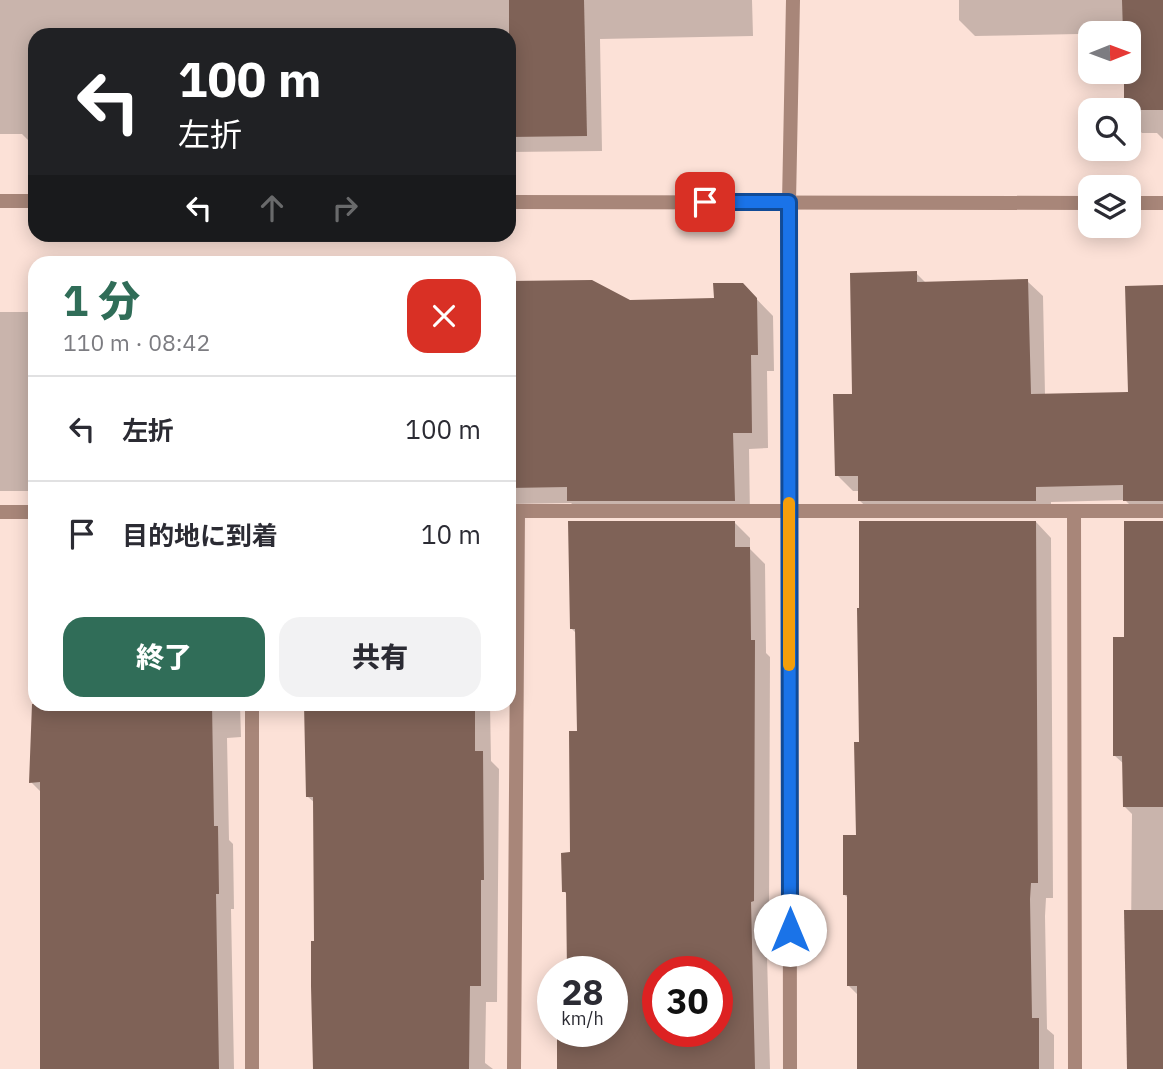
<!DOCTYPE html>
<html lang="ja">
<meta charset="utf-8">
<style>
body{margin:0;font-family:"IBM Plex Sans","Noto Sans JP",sans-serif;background:#f2f2f3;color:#2b2b33;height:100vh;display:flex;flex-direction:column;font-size:26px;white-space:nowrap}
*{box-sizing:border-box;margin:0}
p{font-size:23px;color:#7c7c81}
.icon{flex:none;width:38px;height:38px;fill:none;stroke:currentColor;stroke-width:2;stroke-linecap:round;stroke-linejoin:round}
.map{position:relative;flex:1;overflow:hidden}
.sheet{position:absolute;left:28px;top:256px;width:488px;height:455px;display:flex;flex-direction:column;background:#fff;border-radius:21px;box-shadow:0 4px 18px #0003}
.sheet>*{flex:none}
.guide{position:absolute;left:28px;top:28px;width:488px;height:214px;border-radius:21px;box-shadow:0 4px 18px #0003;background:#202124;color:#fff;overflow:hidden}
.needle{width:46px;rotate:89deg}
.fabs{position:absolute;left:1078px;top:21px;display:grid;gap:14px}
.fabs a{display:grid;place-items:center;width:63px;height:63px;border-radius:14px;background:#fff;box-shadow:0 4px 18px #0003;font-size:35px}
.speed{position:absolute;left:537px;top:956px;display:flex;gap:14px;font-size:35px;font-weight:700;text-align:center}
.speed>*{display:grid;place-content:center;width:91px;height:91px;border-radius:50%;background:#fff;box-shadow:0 4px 18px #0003;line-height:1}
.speed small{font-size:18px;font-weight:400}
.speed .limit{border:10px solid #d22;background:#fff;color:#111}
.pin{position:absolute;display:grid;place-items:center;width:60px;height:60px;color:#fff;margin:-30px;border-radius:14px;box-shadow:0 4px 10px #0006}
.me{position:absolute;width:77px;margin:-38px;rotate:0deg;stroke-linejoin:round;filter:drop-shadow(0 0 5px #0008)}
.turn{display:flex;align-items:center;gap:24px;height:147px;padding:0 35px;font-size:32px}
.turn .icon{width:91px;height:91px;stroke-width:2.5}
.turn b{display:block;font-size:49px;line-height:60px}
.lanes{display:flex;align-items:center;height:66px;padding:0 35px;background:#0003;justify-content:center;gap:35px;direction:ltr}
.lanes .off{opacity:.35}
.round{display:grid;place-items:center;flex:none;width:74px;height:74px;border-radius:21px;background:#f2f2f3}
.headline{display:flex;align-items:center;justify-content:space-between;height:119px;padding:0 35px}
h1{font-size:42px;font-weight:800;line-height:52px;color:#306d58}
.primary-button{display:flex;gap:14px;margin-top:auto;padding:14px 35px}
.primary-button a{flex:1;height:80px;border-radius:21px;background:#306d58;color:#fff;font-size:28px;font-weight:800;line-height:80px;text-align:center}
.primary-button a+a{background:#f2f2f3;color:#2b2b33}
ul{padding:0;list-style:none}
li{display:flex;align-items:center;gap:21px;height:105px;padding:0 35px;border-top:2px solid #e1e1e2}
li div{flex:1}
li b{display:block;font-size:26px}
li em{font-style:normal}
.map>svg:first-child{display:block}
.shadow{fill:#0003;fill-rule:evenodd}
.building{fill:#7f6257;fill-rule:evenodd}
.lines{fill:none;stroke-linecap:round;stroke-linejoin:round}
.minor{stroke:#a88679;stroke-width:14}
.tertiary{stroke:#a88679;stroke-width:14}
.route-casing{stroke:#114b97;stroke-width:18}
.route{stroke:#1a73e8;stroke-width:12}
.slow{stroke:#f59e0b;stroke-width:12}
</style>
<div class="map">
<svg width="1163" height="1069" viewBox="0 0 1163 1069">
<rect width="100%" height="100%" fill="#fce1d7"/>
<!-- shadow -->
<g class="shadow">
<polygon points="0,0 752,0 753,36 600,39 602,151 509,152 509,35 35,35 35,147 22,134 0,134"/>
<polygon points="959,0 1163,0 1163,139 1157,133 1142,133 1129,120 1129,110 1126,110 1125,72 1129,72 1129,33 975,36 959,20"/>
<polygon points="916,273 926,283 1027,281 1043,296 1045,395 1130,394 1163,287 1163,516 1141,516 1125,500 1051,502 1051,516 876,516 860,501 860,491 853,491 837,475 854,396"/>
<polygon points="509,284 629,302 715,300 742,284 773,316 774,371 767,371 768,448 749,449 750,517 586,517 571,503 509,504"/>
<polygon points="29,290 35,290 35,491 0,491 0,312 29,312"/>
<path d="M734,522L750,538V549L765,564L766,653L770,657L769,917H766L770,1069H559L558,1031H612V971H569L568,896L564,891L571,854L579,733L577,634L571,628ZM658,971H718V1031H658Z"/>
<polygon points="1036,522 1051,538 1053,898 1046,898 1045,916 1047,1029 1054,1035 1054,1069 859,1069 858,995 848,985 848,898 845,895 857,836 861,744"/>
<polygon points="1163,522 1163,1069 1130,1069 1132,814 1124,806 1124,764 1115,756 1126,639"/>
<polygon points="32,641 35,641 35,704 240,704 241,737 227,738 229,840 233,844 234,909 231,909 234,1069 42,1069 42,793 31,782 34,736"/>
<polygon points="306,704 490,704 491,761 499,769 497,1002 486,1002 485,1063 493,1069 314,1069 315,803 308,797"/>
</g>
<!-- building -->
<g class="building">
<polygon points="509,0 584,0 587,136 509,137"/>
<polygon points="1122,0 1163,0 1163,110 1124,110 1124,72 1129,72 1129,33 1123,33"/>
<polygon points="917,271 917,282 1028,279 1031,394 1128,392 1125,286 1163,285 1163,501 1123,501 1123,485 1036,487 1036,501 858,501 858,476 835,476 833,394 852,394 850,273"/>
<polygon points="592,280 630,300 714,298 713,283 743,283 757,298 758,355 751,355 752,433 733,433 735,501 567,501 567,487 509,488 509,281"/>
<path d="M568,521H735V547H750L751,640H755L754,901L751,902L755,1069H557V1031H612V971H567L566,892H562L561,853L570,852L569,731H577L575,629H570ZM658,971H718V1031H658Z"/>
<polygon points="859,521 1036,521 1038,883 1031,883 1030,899 1032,1018 1039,1018 1039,1069 857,1069 857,986 847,986 847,895 843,895 843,835 856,835 854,742 859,742 857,608 859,608"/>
<polygon points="1124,521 1163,521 1163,807 1123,807 1122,756 1113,756 1113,637 1124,637"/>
<polygon points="32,704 212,704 214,826 218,826 219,894 216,894 219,1069 40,1069 40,782 29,783"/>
<polygon points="304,704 475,704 475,751 483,751 484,880 481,880 481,986 470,986 469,1069 313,1069 311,986 311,941 314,941 313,797 306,797"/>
<polygon points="1124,910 1163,910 1163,1069 1127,1069"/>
</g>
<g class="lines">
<!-- minor -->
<g class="minor">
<polyline points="509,511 1163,511"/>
<polyline points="1074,511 1075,1069"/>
<polyline points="0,512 35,512"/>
<polyline points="252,704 252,1069"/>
<polyline points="514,1069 518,511"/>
<polyline points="790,1069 789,202 793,0"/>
</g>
<!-- tertiary -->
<g class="tertiary">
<polyline points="0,201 35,201"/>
<polyline points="509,202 1090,203"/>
<polyline points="1129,203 1163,203"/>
</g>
</g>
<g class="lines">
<defs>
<polyline id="route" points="705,202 789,202 790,930"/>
</defs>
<!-- route casing -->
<use href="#route" class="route-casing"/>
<!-- route -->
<use href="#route" class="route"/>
<!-- slow -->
<polyline class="slow" points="789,503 789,665"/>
</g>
</svg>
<div class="fabs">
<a><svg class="needle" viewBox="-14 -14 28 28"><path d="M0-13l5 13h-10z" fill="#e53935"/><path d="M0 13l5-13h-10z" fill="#7c7c81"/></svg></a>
<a><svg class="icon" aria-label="search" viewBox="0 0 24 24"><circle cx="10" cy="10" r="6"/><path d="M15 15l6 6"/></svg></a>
<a><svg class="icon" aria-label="layers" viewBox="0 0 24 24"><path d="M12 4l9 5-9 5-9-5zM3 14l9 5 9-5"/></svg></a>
</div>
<div class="speed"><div>28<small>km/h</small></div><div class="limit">30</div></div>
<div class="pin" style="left:705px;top:202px;background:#d93025"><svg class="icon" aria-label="arrive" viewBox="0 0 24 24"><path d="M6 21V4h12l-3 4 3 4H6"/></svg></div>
<svg class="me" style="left:790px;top:930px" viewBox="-20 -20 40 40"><circle r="19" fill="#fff"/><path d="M0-13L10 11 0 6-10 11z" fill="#1a73e8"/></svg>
<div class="guide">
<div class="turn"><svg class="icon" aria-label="left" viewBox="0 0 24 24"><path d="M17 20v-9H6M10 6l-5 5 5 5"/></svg><div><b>100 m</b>左折</div></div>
<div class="lanes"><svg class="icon" aria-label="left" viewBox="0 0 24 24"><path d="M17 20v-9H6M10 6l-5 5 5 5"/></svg><svg class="icon off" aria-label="ahead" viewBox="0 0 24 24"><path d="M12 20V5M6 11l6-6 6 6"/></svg><svg class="icon off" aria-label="right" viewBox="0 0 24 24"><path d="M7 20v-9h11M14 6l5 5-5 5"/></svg></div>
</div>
<section class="sheet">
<div class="headline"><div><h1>1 分</h1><p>110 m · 08:42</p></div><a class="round" style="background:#d93025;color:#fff"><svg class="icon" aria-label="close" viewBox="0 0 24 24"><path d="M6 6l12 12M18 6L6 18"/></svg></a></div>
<ul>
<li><svg class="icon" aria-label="left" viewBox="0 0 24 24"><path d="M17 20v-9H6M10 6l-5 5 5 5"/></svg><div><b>左折</b></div><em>100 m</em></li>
<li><svg class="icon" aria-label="arrive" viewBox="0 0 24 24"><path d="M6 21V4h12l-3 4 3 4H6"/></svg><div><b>目的地に到着</b></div><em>10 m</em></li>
</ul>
<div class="primary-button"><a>終了</a><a>共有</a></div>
</section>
</div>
